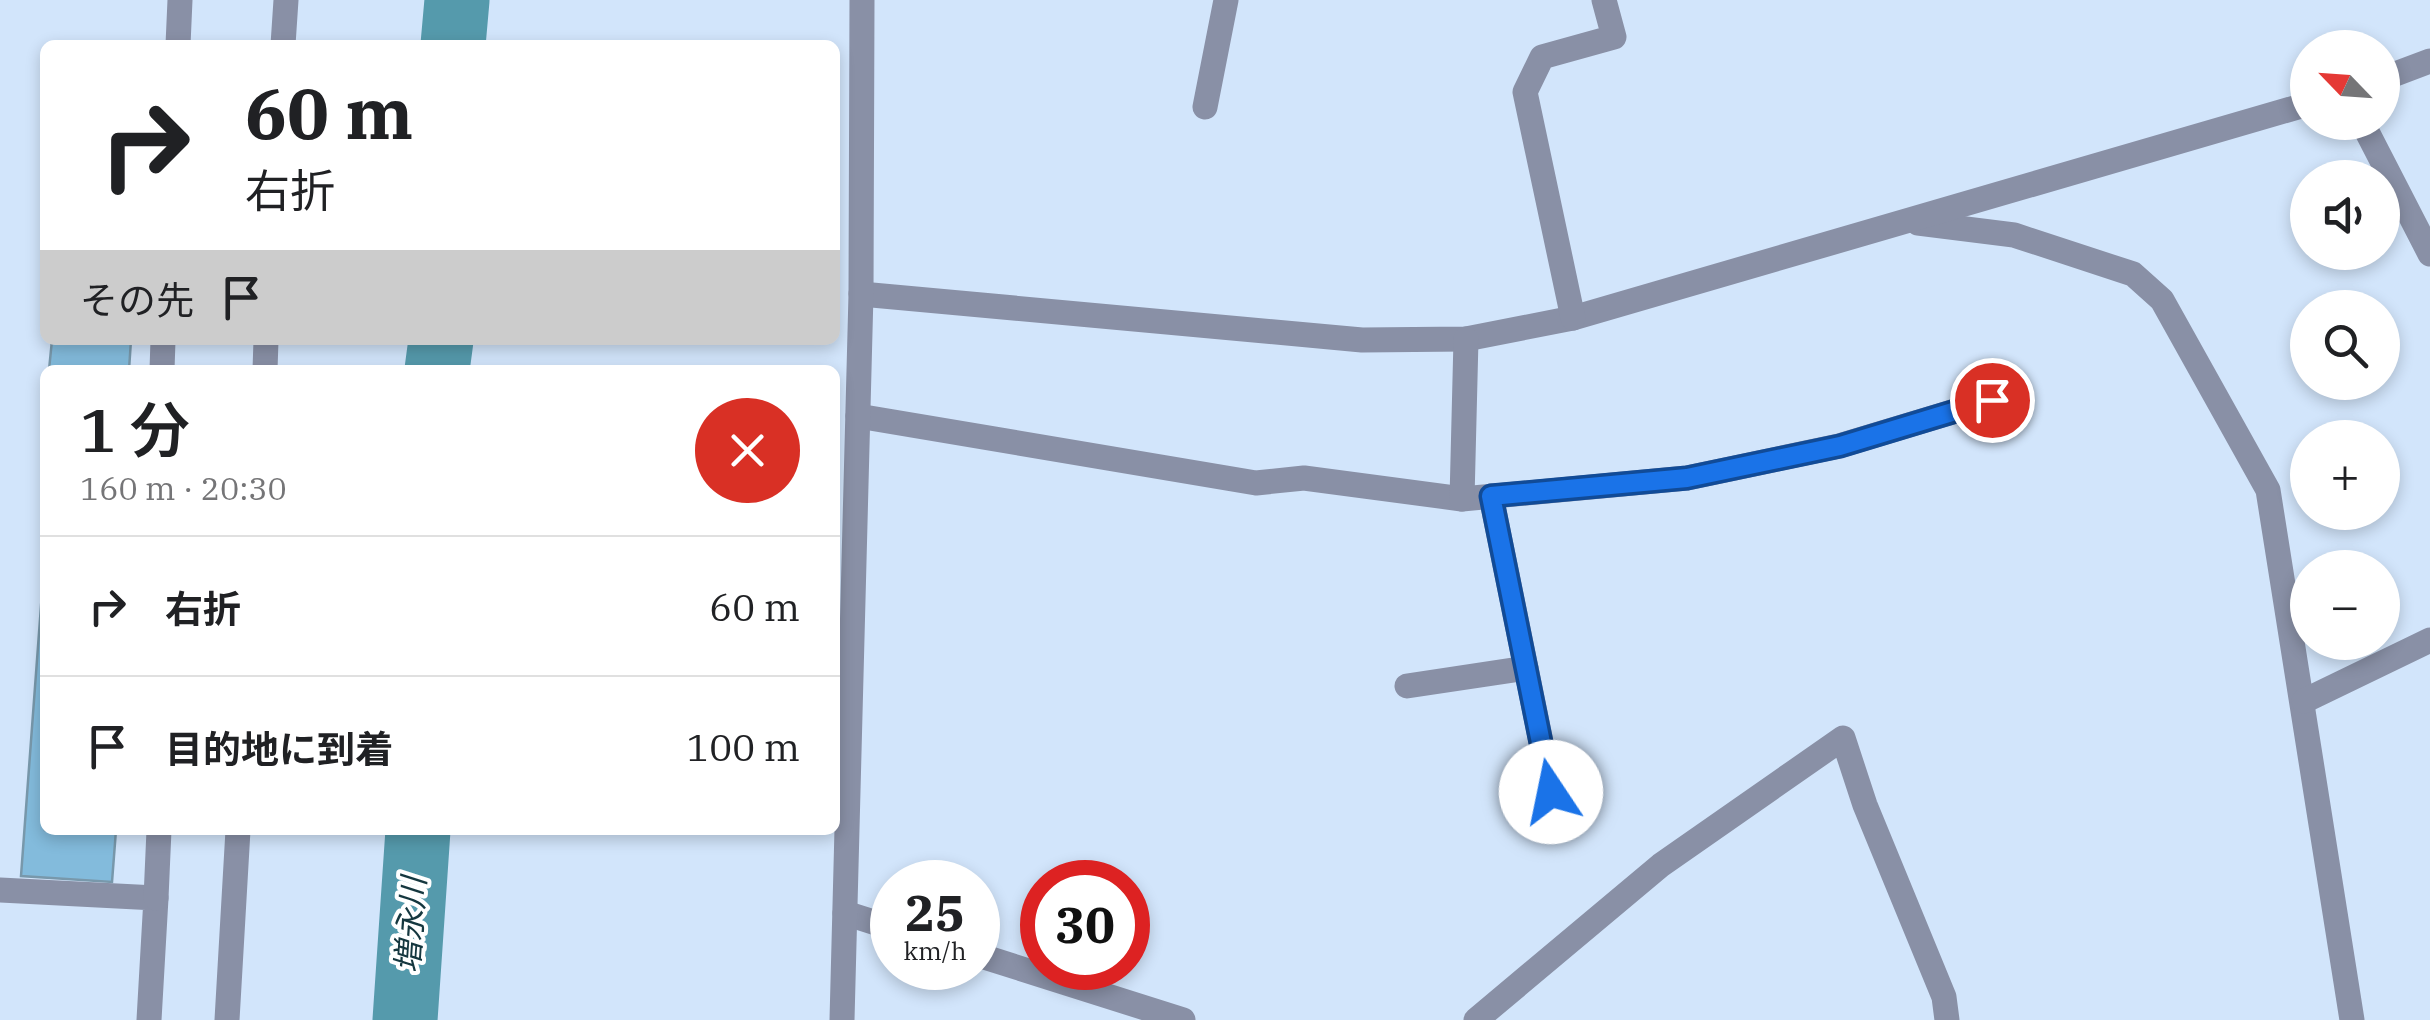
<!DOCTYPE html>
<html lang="ja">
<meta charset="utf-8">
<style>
body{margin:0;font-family:"IBM Plex Serif","Noto Sans JP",serif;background:#f2f2f2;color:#202124;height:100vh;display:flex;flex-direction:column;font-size:38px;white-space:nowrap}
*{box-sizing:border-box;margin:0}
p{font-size:32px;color:#757577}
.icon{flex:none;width:55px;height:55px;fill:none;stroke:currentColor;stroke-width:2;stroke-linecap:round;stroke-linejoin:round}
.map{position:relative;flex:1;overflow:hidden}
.details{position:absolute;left:40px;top:365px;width:800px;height:470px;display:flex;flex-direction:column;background:#fff;border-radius:15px;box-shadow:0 5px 15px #0003}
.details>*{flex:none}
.top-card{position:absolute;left:40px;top:40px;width:800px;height:305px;border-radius:15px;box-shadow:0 5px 15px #0003;background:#fff;color:#202124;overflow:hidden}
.needle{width:65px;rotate:295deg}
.tools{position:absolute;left:2290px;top:30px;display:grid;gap:20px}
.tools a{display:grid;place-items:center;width:110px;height:110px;border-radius:50%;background:#fff;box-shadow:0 5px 15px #0003;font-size:50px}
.speed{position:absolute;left:870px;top:860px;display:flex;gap:20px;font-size:50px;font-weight:700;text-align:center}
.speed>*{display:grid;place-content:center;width:130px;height:130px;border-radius:50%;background:#fff;box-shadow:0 5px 15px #0003;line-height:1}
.speed small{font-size:25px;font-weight:400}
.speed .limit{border:15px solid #d22;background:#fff;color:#111}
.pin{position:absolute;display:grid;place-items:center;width:85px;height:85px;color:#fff;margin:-42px;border:5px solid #fff;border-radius:50%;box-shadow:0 2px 10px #0007}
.me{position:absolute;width:110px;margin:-55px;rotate:349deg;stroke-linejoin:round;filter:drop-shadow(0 0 8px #0008)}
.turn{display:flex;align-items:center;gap:35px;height:210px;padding:0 40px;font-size:45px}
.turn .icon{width:130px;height:130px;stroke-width:2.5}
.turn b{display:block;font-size:70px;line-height:85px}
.then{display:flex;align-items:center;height:95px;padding:0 40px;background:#0003;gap:20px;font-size:38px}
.round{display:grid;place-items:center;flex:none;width:105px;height:105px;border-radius:52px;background:#f2f2f2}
.headline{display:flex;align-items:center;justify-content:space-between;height:170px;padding:0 40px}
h1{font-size:60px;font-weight:600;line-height:75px}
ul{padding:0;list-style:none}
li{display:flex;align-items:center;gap:30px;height:140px;padding:0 40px;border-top:2px solid #e0e0e0}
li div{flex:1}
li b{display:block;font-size:38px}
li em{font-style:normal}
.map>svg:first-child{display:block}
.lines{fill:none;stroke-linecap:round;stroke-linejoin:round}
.river{stroke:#559aac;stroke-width:65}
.building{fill:#83bbdc;stroke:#7898ab;stroke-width:2.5}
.minor{stroke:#8990a6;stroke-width:25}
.route-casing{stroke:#114b97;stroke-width:25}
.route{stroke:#1a73e8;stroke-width:18}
.labels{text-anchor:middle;stroke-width:8;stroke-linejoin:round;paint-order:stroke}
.water-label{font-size:32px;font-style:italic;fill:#15373f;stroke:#fff}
</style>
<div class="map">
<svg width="2430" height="1020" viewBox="0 0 2430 1020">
<rect width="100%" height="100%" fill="#d2e5fb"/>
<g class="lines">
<!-- river -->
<g class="river">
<polyline points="453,45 457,0"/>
<polyline points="437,370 441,340"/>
<polyline points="405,1020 418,830"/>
</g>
</g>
<!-- building -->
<g class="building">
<polygon points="52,340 131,340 129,370 49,370"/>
<polygon points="43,579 45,830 116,830 112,882 21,876"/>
</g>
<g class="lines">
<!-- minor -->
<g class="minor">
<polyline points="178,45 180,0"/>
<polyline points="283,45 286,0"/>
<polyline points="2382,79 2430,61"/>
<polyline points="1205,107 1226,0"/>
<polyline points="2362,122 2430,254"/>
<polyline points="1918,223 2014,235 2133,274 2162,300 2268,490 2352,1020"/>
<polyline points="861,294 1362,340 1466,339 1573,318 2308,104"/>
<polyline points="1573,318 1525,92 1542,57 1614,37 1604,0"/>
<polyline points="162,370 163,340"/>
<polyline points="265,370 266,340"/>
<polyline points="858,416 1256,483 1304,478 1462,499 1687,478 1839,446 1992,400"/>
<polyline points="1491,496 1551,791 1531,802"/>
<polyline points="1462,499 1466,339"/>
<polyline points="1407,686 1526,668"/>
<polyline points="2304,701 2430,640"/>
<polyline points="0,890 156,898 149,1020"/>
<polyline points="156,898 159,830"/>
<polyline points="845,913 892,928"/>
<polyline points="978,955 1183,1020"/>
<polyline points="227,1020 238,830"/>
<polyline points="842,1020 861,294 862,0"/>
<polyline points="1476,1020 1661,865 1843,738 1865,805 1944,997 1947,1020"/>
</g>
</g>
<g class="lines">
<defs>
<polyline id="route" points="1551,792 1491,496 1687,478 1840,446 1992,400"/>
</defs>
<!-- route casing -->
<use href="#route" class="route-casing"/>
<!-- route -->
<use href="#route" class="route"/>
</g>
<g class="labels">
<!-- water labels -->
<g class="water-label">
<text transform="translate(411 925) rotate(-86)" y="11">増永川</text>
</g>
</g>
</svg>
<div class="tools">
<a><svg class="needle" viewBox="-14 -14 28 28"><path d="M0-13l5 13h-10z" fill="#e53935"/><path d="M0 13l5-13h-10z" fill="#757577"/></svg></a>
<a><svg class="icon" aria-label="sound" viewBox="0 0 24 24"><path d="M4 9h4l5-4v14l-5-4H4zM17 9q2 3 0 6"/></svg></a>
<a><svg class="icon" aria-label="search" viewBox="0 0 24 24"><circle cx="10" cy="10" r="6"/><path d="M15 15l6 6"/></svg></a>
<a>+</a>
<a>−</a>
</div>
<div class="speed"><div>25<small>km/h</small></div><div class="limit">30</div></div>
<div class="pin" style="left:1992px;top:400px;background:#d93025"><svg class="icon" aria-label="arrive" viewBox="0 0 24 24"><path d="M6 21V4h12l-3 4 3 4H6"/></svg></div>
<svg class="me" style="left:1551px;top:792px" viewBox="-20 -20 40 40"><circle r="19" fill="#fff"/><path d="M0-13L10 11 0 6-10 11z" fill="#1a73e8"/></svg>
<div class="top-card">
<div class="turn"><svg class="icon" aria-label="right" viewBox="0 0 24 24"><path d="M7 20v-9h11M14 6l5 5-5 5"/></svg><div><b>60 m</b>右折</div></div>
<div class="then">その先<svg class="icon" aria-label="arrive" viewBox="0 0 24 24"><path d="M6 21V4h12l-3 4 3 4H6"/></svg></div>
</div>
<section class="details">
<div class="headline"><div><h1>1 分</h1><p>160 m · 20:30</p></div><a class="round" style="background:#d93025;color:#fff"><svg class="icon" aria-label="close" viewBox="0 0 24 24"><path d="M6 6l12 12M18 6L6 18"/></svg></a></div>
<ul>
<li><svg class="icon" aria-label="right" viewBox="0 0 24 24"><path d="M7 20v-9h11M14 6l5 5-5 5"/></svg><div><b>右折</b></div><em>60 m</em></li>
<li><svg class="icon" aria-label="arrive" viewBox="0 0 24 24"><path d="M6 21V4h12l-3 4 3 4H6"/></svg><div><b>目的地に到着</b></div><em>100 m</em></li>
</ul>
</section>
</div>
